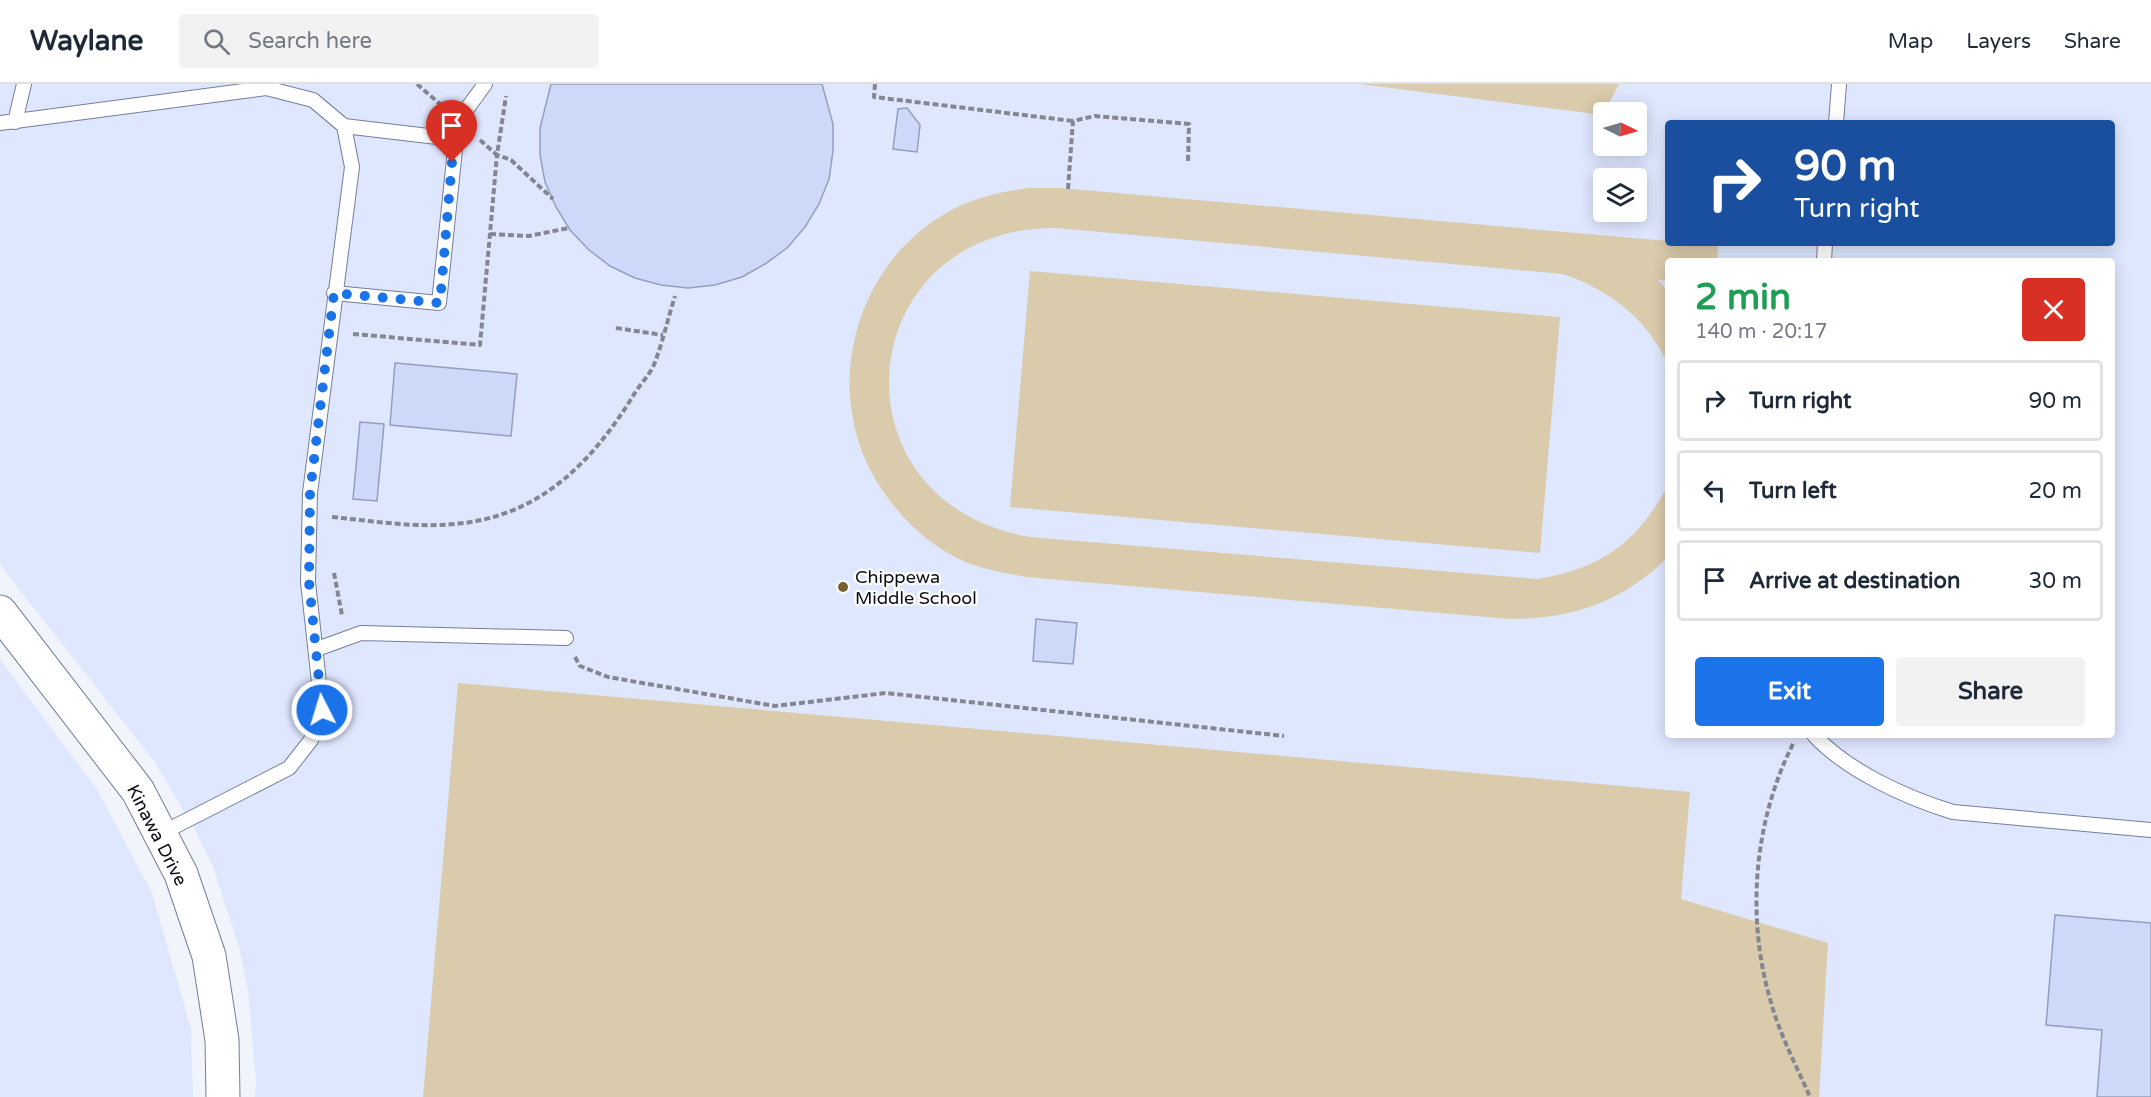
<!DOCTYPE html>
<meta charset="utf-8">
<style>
body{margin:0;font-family:"Varela Round",sans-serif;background:#f2f2f3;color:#1f2937;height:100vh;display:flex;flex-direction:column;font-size:22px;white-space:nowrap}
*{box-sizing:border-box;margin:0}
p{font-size:20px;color:#747a83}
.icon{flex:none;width:33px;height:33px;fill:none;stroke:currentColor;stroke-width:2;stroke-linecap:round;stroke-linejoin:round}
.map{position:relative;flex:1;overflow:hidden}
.side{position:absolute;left:1665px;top:174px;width:450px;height:480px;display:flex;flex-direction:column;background:#fff;border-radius:6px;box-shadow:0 3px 15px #0003}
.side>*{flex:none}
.banner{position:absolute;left:1665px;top:36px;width:450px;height:126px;border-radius:6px;box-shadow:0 3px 15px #0003;background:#1a4fa0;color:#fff;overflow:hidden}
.needle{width:39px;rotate:95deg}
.controls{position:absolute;left:1593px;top:18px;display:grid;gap:12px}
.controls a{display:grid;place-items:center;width:54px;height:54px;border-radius:6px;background:#fff;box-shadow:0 3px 15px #0003;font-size:30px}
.pin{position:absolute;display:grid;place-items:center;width:51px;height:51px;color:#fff;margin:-62px -26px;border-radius:50% 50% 50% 0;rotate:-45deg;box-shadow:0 0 6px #0007}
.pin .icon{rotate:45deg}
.me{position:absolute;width:66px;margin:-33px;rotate:355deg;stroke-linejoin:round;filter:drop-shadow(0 0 4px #0008)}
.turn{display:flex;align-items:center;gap:21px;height:126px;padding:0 30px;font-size:27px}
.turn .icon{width:78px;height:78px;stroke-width:2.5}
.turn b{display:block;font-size:42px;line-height:51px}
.round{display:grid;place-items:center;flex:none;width:63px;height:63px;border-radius:6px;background:#f2f2f3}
.overview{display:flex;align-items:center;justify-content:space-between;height:102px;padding:0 30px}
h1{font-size:36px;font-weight:800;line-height:45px;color:#1e9e55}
.cta{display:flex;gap:12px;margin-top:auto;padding:12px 30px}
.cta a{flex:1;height:69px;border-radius:6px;background:#1a73e8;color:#fff;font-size:24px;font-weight:800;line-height:69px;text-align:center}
.cta a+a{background:#f2f2f3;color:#1f2937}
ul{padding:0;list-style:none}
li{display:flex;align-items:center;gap:18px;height:81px;margin:0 12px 9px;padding:0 18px;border:3px solid #e0e1e3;border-radius:6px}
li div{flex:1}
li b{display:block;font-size:22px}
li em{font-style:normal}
header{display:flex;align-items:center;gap:36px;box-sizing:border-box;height:84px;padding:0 30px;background:#fff;border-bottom:2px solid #e0e1e3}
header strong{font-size:28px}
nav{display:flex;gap:33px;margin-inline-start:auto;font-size:21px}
.search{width:420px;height:54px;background:#f2f2f3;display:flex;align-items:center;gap:15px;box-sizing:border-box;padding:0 21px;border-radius:6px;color:#747a83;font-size:22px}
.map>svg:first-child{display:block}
.built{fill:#dfe7ff;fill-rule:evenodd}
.green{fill:#dacbac}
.building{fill:#ced9fa;stroke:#949ebd;stroke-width:1.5}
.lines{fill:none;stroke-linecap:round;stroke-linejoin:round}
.service-casing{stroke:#747e9b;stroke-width:16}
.tertiary-casing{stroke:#747e9b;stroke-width:35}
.path{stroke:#848790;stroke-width:4;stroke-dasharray:6 3;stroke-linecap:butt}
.service{stroke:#fff;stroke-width:14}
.tertiary{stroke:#fff;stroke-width:33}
.route{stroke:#1a73e8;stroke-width:10;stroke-dasharray:0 18}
.poi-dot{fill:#786131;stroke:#fff;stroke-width:2}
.labels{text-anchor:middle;stroke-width:4.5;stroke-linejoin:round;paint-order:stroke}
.poi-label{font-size:18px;fill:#090c17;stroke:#fff;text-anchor:start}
.street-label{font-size:18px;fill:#090c17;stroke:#fff}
</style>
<header>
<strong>Waylane</strong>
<div class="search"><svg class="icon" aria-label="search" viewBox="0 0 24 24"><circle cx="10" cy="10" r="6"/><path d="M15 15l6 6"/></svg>Search here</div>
<nav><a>Map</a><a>Layers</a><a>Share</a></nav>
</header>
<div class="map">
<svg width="2151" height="1013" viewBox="0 0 2151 1013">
<rect width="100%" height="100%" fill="#f1f4fa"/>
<!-- built -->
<g class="built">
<path d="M0,0H2151V1013H255L256,996L248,906L239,863L213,783L195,746L154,677L0,481ZM1604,28H1636V62H1604ZM1668,39H2112V159H1668ZM1604,94H1636V128H1604ZM1668,177H2112V651H1668Z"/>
<polygon points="0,575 98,707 152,809 191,945 193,1013 0,1013"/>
</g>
<!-- green -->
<g class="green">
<polygon points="1360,0 1619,0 1603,31"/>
<path d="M1029,104H1060L1668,157V159L1718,161L1717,177H1668V197L1658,196L1668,207V280C1645,233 1611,207 1563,190L1056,144C851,143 826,418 1030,453L1537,495C1601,485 1638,458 1668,401V473C1623,518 1572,535 1510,535L1026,493C1006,489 987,486 968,479C934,465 906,440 885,410C820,320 848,188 943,131C969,115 999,108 1029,104Z"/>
<polygon points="1030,187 1560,233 1540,469 1010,423"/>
<polygon points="458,599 1690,708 1681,815 1828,859 1819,1013 423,1013"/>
</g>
<!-- building -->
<g class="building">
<polygon points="551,0 822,0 833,40 833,67 829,95 819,120 805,143 787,164 765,180 742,193 715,201 688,204 661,201 635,194 610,182 589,166 570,146 556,123 545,98 540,71 540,44"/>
<polygon points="907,24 920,41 917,68 893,65 898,25"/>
<polygon points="395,279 517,290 511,352 390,341"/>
<polygon points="360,338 384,340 377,417 353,415"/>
<polygon points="1036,535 1077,539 1073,580 1033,577"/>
<polygon points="2055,831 2151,839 2151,1013 2097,1013 2102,946 2046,941"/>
</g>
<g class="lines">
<defs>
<g id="service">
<polyline points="15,38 24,0"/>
<polyline points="0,39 266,4 313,16 344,42 352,83 310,409 308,498 322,626 311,656 289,684 160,750"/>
<polyline points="1836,39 1839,0"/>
<polyline points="344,42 454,55"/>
<polyline points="1824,177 1825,159"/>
<polyline points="334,209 439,219 458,37 485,0"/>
<polyline points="317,565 361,549 566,554"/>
<path d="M1814,651C1847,687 1907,714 1953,728L2151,746"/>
</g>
<polyline id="tertiary" points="0,528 138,707 181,790 209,872 222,956 223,1013"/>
</defs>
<!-- service casing -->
<use href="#service" class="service-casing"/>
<!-- tertiary casing -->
<use href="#tertiary" class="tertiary-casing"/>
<!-- path -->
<g class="path">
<polyline points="417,0 441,21"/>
<polyline points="875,0 874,13 1073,37"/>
<polyline points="480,56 497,71 506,12"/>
<polyline points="1068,105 1073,37 1095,32 1189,40 1188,79"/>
<polyline points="490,150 529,152 569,144"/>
<polyline points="616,244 663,251"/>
<polyline points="353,250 480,261 497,71 511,76 553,115"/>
<path d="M332,433C373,437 414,444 455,440C538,433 591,380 633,312C639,301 651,290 655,278C663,257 668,234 675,212"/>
<polyline points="334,489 342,531"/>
<polyline points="575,573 580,582 608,593 775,622 886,609 1284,652"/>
<path d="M1793,660C1754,737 1746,832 1770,915C1779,949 1796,981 1810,1013"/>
</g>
<!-- service -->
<use href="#service" class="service"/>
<!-- tertiary -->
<use href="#tertiary" class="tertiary"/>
</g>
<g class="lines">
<!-- route -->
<polyline class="route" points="322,626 309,498 310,409 334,209 440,219 452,78"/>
</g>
<!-- markers -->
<circle class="poi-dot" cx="843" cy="503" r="6"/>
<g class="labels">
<!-- poi labels -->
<g class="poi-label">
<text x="855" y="499">Chippewa<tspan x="855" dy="21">Middle School</tspan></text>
</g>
<!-- street labels -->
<g class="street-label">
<text transform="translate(157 751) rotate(63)" y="6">Kinawa Drive</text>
</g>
</g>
</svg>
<div class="controls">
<a><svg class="needle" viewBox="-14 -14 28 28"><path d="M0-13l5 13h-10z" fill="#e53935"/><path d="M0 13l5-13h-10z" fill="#747a83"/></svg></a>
<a><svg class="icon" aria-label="layers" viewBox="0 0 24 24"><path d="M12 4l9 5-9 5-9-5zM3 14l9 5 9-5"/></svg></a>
</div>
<div class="pin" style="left:452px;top:78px;background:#d93025"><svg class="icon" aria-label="arrive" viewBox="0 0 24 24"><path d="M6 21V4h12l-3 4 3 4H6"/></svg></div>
<svg class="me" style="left:322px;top:626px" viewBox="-20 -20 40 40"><circle r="17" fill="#1a73e8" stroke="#fff" stroke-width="3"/><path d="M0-11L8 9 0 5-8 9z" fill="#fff"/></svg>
<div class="banner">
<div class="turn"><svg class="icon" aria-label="right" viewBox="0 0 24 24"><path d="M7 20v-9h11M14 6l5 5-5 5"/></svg><div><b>90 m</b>Turn right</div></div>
</div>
<section class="side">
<div class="overview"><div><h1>2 min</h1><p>140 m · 20:17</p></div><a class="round" style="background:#d93025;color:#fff"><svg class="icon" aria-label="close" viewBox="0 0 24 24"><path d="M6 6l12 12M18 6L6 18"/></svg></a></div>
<ul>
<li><svg class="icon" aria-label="right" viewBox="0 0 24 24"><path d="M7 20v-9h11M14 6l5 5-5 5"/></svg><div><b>Turn right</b></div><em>90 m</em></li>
<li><svg class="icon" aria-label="left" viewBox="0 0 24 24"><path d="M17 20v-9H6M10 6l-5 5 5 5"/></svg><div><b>Turn left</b></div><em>20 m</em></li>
<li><svg class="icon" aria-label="arrive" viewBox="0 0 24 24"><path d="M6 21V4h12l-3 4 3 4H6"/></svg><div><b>Arrive at destination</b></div><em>30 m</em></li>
</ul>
<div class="cta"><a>Exit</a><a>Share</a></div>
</section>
</div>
